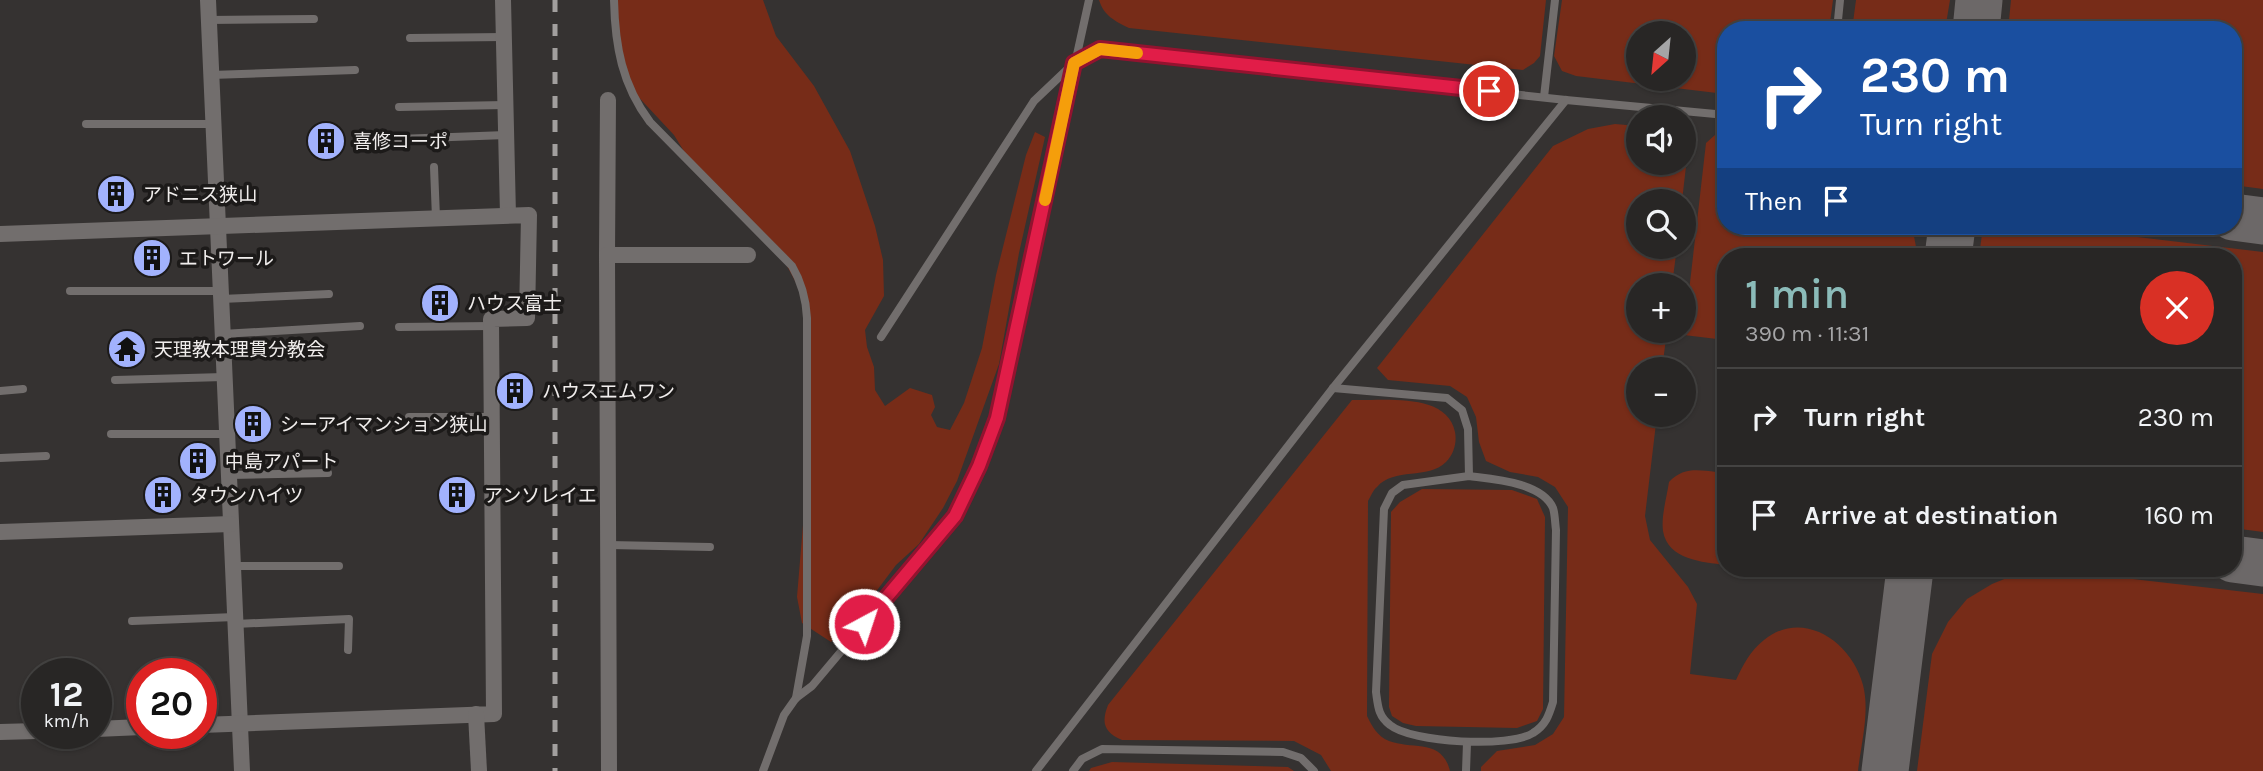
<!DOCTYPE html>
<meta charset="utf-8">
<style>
body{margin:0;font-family:Karla,"Noto Sans JP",sans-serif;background:#343232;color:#f1f3f6;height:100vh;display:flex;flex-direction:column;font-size:26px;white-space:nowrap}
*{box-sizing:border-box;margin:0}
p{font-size:23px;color:#a5a5a7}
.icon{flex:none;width:38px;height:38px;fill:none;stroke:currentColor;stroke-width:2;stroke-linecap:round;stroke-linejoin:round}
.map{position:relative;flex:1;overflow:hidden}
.details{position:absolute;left:1717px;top:248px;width:525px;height:329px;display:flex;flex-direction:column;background:#282625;border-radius:28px;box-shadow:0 2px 5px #0004,0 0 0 2px #444342}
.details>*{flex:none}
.hud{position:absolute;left:1717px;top:21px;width:525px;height:214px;border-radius:28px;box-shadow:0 2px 5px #0004,0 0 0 2px #444342;background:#1a4fa0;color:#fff;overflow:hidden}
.needle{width:46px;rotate:207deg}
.controls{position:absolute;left:1626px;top:21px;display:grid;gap:14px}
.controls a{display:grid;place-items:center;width:70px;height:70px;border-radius:50%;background:#282625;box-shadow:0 2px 5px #0004,0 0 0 2px #444342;font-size:35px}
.speed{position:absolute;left:21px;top:658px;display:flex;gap:14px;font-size:35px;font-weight:700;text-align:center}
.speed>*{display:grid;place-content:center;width:91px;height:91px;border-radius:50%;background:#282625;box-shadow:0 2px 5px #0004,0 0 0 2px #444342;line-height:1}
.speed small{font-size:18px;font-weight:400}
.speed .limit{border:10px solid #d22;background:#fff;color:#111}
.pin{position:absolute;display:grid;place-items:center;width:60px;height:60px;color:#fff;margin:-30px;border:4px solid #fff;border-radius:50%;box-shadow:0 2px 7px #0007}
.me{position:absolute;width:77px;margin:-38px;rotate:40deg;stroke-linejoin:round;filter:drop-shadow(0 0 5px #0008)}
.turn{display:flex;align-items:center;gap:24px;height:147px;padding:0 28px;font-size:32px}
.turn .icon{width:91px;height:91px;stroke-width:2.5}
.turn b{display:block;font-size:49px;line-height:60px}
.then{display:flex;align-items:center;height:66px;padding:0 28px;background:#0003;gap:14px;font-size:26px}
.round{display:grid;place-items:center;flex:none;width:74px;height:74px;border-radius:37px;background:#343232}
.head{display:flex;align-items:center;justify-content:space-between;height:119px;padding:0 28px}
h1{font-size:42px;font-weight:600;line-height:52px;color:#8bbbb9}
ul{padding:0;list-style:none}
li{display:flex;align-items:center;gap:21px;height:98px;padding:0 28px;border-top:2px solid #444342}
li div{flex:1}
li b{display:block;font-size:26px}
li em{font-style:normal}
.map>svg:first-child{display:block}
.green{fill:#772c18;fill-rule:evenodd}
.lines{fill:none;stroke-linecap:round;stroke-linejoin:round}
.taxiway{stroke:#6c6868;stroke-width:47}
.lane{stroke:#726e6d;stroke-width:8}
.street{stroke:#726e6d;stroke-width:16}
.rail{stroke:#a29f9e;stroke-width:5;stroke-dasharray:12 12;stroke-linecap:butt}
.route-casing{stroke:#92132f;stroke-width:18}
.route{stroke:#e11d48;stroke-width:12}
.slow{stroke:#f59e0b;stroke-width:12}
.labels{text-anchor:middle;stroke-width:7;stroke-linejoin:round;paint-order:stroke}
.poi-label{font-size:19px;fill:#f0edec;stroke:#1c1a19;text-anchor:start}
</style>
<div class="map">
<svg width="2263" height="771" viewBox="0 0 2263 771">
<rect width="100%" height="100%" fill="#353231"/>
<!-- green -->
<g class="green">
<polygon points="614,0 763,0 776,36 814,86 850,151 875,226 883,260 884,296 865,330 867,347 874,367 875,390 885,406 910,388 932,395 935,407 931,415 937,427 950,430 964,403 982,348 996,275 1026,155 1035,132 1045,137 1019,253 999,364 957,481 943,508 919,544 896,565 869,601 831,642 802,623 797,597 807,477 807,303 780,253 690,161 674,135 631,89 615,37"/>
<path d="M1099,0H1546L1540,56L1534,63L1523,70L1129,28C1115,21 1104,16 1099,0Z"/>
<path d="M1562,0H1833L1829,30H1726L1725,94L1576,76L1562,71L1554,56ZM1638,33H1684V79H1638Z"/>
<polygon points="1856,0 1950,0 1945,30 1852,30"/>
<polygon points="2011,0 2263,0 2263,189 2233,185 2233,30 2008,30"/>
<path d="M1615,124L1638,126V163H1684V138L1688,149L1682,201H1638V247H1677L1672,285H1638V331H1667L1662,369H1638V415H1657L1645,516L1650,540L1688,587L1697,604L1690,674L1736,680C1743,665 1750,651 1764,640C1803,608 1852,642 1863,685C1870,712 1861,744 1858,771H1481V767L1497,751L1535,745L1553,734L1564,717L1568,507L1555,487L1538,477L1510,472L1486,461L1479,442L1476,417L1467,397L1450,386L1388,380L1377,368L1553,146L1588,129Z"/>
<polygon points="1715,135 1725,136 1726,226 1912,226 1918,257 1726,257 1725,340 1684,335 1706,143"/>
<polygon points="1983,226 2045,226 2263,252 2263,532 2233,528 2233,257 1979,257"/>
<path d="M1352,400C1384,401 1447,392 1455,432C1457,442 1454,454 1446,462C1428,480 1394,467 1377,487C1373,490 1371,496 1368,501L1367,716C1372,726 1377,736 1389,741C1412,750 1442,738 1450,771H1331L1321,755L1294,741L1122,740C1104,732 1101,723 1108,705Z"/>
<path d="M1719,450H1725V565C1703,562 1668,560 1663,531C1661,516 1667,496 1669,482C1683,467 1698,470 1716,472Z"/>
<polygon points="1422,489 1512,490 1537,499 1545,517 1543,709 1537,721 1517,728 1416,726 1403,723 1392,716 1389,707 1391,512 1400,502"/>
<path d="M1756,569H1844C1815,582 1785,573 1756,569Z"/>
<polygon points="2029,569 2046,569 2263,594 2263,771 1917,771 1932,654 1948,622 1967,599 1992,584"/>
<polygon points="1112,762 1288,767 1294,771 1089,771 1091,768"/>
</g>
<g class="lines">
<!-- taxiway -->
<g class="taxiway">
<polyline points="1976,30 1979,0"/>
<polyline points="2233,217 2263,221"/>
<polyline points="1948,257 1952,226"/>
<polyline points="2233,559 2263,563"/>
<polyline points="1885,771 1910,569"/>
</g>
<!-- lane -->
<g class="lane">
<path d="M614,0C615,46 622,85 650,122L792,266C802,283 806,298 807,318V636L796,698"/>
<polyline points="208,20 314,19"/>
<polyline points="1837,30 1840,0"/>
<polyline points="410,38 504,37"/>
<polyline points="211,75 355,70"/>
<polyline points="1544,97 1555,0"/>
<polyline points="399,107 505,105"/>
<polyline points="86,124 213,124"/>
<polyline points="398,139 506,135"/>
<polyline points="434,167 436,218"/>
<polyline points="70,291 220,291"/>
<polyline points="221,299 329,294"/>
<polyline points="399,327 491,326"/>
<polyline points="222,334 360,326"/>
<polyline points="881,337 1034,101 1074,63 1100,49 1566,100 1726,115"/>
<polyline points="115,380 224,377"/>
<polyline points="1333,388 1447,398 1462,410 1468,429 1469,476"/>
<polyline points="0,391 23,389"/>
<polyline points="409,417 492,417"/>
<polyline points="111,434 227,434"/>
<polyline points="0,458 46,456"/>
<polyline points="229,475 328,473"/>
<path d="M1469,476C1492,479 1542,482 1553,508C1555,514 1555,523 1556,530L1553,702C1549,715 1546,725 1533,733C1510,748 1412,743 1390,725C1378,716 1378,706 1376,692L1384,509L1392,493L1403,485Z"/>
<polyline points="609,545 710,547"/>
<polyline points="233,566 339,566"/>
<polyline points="132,621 235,617"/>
<polyline points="235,624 349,619 348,650"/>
<polyline points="763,771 784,715 796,698 812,686 955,516 979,466 997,418 1089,0"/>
<polyline points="1036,771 1333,388 1566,100"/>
<polyline points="1073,771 1082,759 1102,749 1283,752 1301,758 1314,771"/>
<polyline points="1466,771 1467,743"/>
</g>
<!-- street -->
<g class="street">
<polyline points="208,0 242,771"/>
<polyline points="503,0 508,215"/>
<polyline points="0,234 529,215 527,318 491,319 494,714 201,725"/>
<polyline points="607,255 608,100"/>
<polyline points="0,532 231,524"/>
<polyline points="476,714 479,771"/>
<polyline points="96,729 142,727"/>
<polyline points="0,732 37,731"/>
<polyline points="609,771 607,255 748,255"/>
</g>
<!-- rail -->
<polyline class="rail" points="555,0 555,771"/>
</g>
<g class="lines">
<defs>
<polyline id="route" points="864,624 955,516 979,466 997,418 1074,63 1100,49 1489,91"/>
</defs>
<!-- route casing -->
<use href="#route" class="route-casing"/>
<!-- route -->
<use href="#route" class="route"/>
<!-- slow -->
<polyline class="slow" points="1045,200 1074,63 1100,49 1137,53"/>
</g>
<!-- icons -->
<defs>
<symbol id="building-disc" viewBox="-11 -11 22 22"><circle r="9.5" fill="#a2b2fd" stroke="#1c1a19"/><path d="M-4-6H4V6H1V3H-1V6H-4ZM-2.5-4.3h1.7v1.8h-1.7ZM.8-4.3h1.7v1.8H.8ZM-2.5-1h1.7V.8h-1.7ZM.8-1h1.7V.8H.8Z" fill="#111"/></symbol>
<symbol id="temple-disc" viewBox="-11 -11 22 22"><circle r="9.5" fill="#a2b2fd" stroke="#1c1a19"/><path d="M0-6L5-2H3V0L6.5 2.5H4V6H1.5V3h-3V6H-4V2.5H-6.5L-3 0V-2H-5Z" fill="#111"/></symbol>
</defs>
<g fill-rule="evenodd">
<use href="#building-disc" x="304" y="119" width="44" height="44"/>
<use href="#building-disc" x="94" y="172" width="44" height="44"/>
<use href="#building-disc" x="130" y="236" width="44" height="44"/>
<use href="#building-disc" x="418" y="281" width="44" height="44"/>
<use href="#temple-disc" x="105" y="327" width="44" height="44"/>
<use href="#building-disc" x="493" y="369" width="44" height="44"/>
<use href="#building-disc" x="231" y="402" width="44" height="44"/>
<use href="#building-disc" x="176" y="439" width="44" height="44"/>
<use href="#building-disc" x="141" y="473" width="44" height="44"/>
<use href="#building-disc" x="435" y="473" width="44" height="44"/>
</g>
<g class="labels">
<!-- poi labels -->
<g class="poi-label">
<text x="353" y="148">喜修コーポ</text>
<text x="143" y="201">アドニス狭山</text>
<text x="179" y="265">エトワール</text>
<text x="467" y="310">ハウス富士</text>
<text x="154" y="356">天理教本理貫分教会</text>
<text x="542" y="398">ハウスエムワン</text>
<text x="280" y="431">シーアイマンション狭山</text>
<text x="225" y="468">中島アパート</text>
<text x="190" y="502">タウンハイツ</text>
<text x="484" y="502">アンソレイエ</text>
</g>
</g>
</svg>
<div class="controls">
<a><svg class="needle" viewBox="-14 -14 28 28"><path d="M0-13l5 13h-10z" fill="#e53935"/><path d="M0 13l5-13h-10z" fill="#a5a5a7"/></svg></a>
<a><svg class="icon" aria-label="sound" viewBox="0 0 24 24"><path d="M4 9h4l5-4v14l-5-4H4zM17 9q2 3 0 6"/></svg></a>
<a><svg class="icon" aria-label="search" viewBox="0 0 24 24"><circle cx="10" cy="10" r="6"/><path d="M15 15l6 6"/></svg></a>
<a>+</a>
<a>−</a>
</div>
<div class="speed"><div>12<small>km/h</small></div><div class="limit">20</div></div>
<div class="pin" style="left:1489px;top:91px;background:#d93025"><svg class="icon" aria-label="arrive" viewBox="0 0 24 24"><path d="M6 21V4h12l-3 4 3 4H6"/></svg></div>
<svg class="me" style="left:864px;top:624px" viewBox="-20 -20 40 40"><circle r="17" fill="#e11d48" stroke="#fff" stroke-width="3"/><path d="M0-11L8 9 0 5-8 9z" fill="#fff"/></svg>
<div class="hud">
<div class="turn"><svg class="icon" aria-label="right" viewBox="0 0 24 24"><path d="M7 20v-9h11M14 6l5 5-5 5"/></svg><div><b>230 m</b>Turn right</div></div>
<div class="then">Then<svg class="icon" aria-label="arrive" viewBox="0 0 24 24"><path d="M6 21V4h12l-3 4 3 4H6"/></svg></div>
</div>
<section class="details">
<div class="head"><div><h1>1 min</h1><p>390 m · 11:31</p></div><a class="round" style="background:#d93025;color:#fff"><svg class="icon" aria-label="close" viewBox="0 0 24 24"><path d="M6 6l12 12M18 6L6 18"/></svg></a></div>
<ul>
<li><svg class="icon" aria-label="right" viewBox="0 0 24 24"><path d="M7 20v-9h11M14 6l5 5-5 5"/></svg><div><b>Turn right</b></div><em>230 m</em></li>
<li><svg class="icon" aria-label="arrive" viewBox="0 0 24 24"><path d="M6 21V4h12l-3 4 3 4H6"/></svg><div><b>Arrive at destination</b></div><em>160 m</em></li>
</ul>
</section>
</div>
